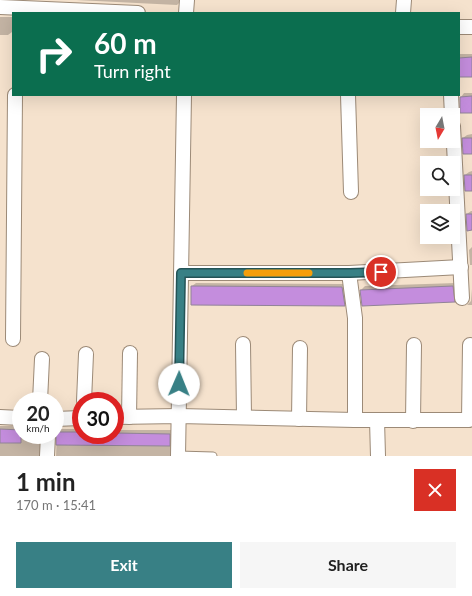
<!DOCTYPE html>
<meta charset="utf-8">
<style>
body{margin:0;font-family:Lato,sans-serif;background:#f6f6f6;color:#222;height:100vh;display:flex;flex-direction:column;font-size:15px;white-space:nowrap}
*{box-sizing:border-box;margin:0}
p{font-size:13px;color:#767676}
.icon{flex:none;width:22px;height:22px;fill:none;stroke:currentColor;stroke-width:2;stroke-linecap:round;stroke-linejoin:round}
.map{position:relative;height:456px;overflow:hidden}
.side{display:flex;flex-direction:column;background:#fff;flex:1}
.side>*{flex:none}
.banner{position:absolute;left:12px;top:12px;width:448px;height:84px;border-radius:0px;box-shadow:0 4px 16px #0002;background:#0b6e4f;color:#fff;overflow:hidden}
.needle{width:26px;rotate:190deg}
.buttons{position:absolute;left:420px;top:108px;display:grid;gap:8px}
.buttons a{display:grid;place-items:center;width:40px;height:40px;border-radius:0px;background:#fff;box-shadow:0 4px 16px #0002;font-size:20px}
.speed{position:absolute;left:12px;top:392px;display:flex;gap:8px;font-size:20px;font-weight:700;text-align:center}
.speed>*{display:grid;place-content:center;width:52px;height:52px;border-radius:50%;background:#fff;box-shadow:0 4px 16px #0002;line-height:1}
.speed small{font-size:10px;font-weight:400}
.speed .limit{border:6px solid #d22;background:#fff;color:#111}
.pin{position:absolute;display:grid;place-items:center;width:34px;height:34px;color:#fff;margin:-17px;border:2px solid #fff;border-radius:50%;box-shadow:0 1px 4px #0007}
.me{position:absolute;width:44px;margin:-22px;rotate:1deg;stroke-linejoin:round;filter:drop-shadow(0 0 3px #0008)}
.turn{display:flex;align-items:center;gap:14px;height:84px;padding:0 16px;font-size:18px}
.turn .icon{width:52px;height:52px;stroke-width:2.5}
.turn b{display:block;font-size:28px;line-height:34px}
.round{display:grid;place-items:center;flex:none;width:42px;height:42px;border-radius:0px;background:#f6f6f6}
.headline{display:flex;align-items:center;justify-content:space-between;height:68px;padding:0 16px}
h1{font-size:24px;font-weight:700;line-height:30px}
.action{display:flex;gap:8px;margin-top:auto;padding:8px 16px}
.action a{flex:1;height:46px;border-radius:0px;background:#388085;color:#fff;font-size:16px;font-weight:700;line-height:46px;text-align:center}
.action a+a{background:#f6f6f6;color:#222}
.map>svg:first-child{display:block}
.shadow{fill:#0003}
.building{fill:#c48ddd;stroke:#918398}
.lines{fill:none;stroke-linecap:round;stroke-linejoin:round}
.lane-casing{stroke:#9c8a77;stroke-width:9}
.street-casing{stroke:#9c8a77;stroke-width:16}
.lane{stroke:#fff;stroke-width:7}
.street{stroke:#fff;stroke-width:14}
.route-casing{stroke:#245356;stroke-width:10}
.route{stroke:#388085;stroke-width:7}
.slow{stroke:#f59e0b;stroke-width:7}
</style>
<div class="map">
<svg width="472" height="456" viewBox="0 0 472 456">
<rect width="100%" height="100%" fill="#f5e2cd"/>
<!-- shadow -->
<g class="shadow">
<polygon points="76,0 182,0 177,5"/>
<polygon points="0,17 12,17 12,32 8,35 0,35"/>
<rect x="459" y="54" width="13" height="22"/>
<polygon points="464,93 472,93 472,112 461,97"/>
<polygon points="472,134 472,153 463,138 467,135"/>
<polygon points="472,171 472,190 465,175 469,172"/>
<polygon points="471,211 472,211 472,229 467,214"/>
<polygon points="472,247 472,265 470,265 469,250"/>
<polygon points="196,283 346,284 348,301 344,305 192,286"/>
<polygon points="456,283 458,298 454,302 361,290 365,286"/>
<polygon points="472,289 472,305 467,305 471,301"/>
<polygon points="0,426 21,426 21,435 43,435 44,456 0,456"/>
<polygon points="61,429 81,429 81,435 115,435 115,430 173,430 172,456 56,456 57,432"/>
</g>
<!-- building -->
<g class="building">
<polygon points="472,57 472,77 459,77 459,58"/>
<polygon points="472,96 472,113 460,113 460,97"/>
<polygon points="462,138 472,138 472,154 463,154"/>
<polygon points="464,175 472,175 472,191 465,191"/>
<polygon points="466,214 472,214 472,230 467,231"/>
<polygon points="191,286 342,287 345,306 191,305"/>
<polygon points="453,286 455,302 362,306 360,290"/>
<polygon points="0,429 21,430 21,443 0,443"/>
<polygon points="56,432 81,432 81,435 115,435 115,433 170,434 170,446 56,445"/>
</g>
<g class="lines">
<defs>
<polyline id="lane" points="178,455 213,456"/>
<g id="street">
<polyline points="0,7 138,13"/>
<polyline points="186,13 187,0"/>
<polyline points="403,13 404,0"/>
<polyline points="459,27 472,27"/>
<polyline points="348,95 351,192"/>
<polyline points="451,95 452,115"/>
<polyline points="453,126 462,298"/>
<polyline points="181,273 349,273 461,267"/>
<polyline points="349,273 355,318 355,420"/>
<polyline points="13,339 15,95"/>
<polyline points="243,344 244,417"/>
<polyline points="40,401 42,359"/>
<polyline points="84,401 86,354"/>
<polyline points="0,417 21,418"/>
<polyline points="115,417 179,416 355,420 469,420 470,345"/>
<polyline points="129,417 130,353"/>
<polyline points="55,419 81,418"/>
<polyline points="299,419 300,348"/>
<polyline points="377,420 378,456"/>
<polyline points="413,421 414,345"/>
<polyline points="47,456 48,435"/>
<polyline points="178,456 184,95"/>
</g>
</defs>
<!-- lane casing -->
<use href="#lane" class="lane-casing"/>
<!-- street casing -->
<use href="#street" class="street-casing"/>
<!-- lane -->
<use href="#lane" class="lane"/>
<!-- street -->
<use href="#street" class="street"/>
</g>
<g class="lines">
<defs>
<polyline id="route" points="179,384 181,273 350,273 381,272"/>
</defs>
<!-- route casing -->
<use href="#route" class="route-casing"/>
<!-- route -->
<use href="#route" class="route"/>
<!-- slow -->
<polyline class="slow" points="247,273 309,273"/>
</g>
</svg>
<div class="buttons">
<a><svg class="needle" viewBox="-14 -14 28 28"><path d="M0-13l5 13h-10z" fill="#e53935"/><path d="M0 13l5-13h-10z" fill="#767676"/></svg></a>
<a><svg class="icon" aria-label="search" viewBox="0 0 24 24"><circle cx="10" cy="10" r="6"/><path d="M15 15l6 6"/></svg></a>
<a><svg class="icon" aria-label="layers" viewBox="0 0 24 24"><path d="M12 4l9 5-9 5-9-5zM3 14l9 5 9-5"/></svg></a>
</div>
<div class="speed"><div>20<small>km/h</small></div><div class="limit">30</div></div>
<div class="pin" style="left:381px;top:272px;background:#d93025"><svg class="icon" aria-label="arrive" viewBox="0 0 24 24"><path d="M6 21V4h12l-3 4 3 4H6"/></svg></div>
<svg class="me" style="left:179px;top:384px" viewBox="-20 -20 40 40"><circle r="19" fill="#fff"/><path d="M0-13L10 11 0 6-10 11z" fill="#388085"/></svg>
<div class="banner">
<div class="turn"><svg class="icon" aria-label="right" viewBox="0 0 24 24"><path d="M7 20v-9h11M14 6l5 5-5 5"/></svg><div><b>60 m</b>Turn right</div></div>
</div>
</div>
<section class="side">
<div class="headline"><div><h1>1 min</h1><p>170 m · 15:41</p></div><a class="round" style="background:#d93025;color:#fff"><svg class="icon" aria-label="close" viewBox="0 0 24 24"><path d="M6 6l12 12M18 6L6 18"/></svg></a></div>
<div class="action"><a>Exit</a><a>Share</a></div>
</section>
